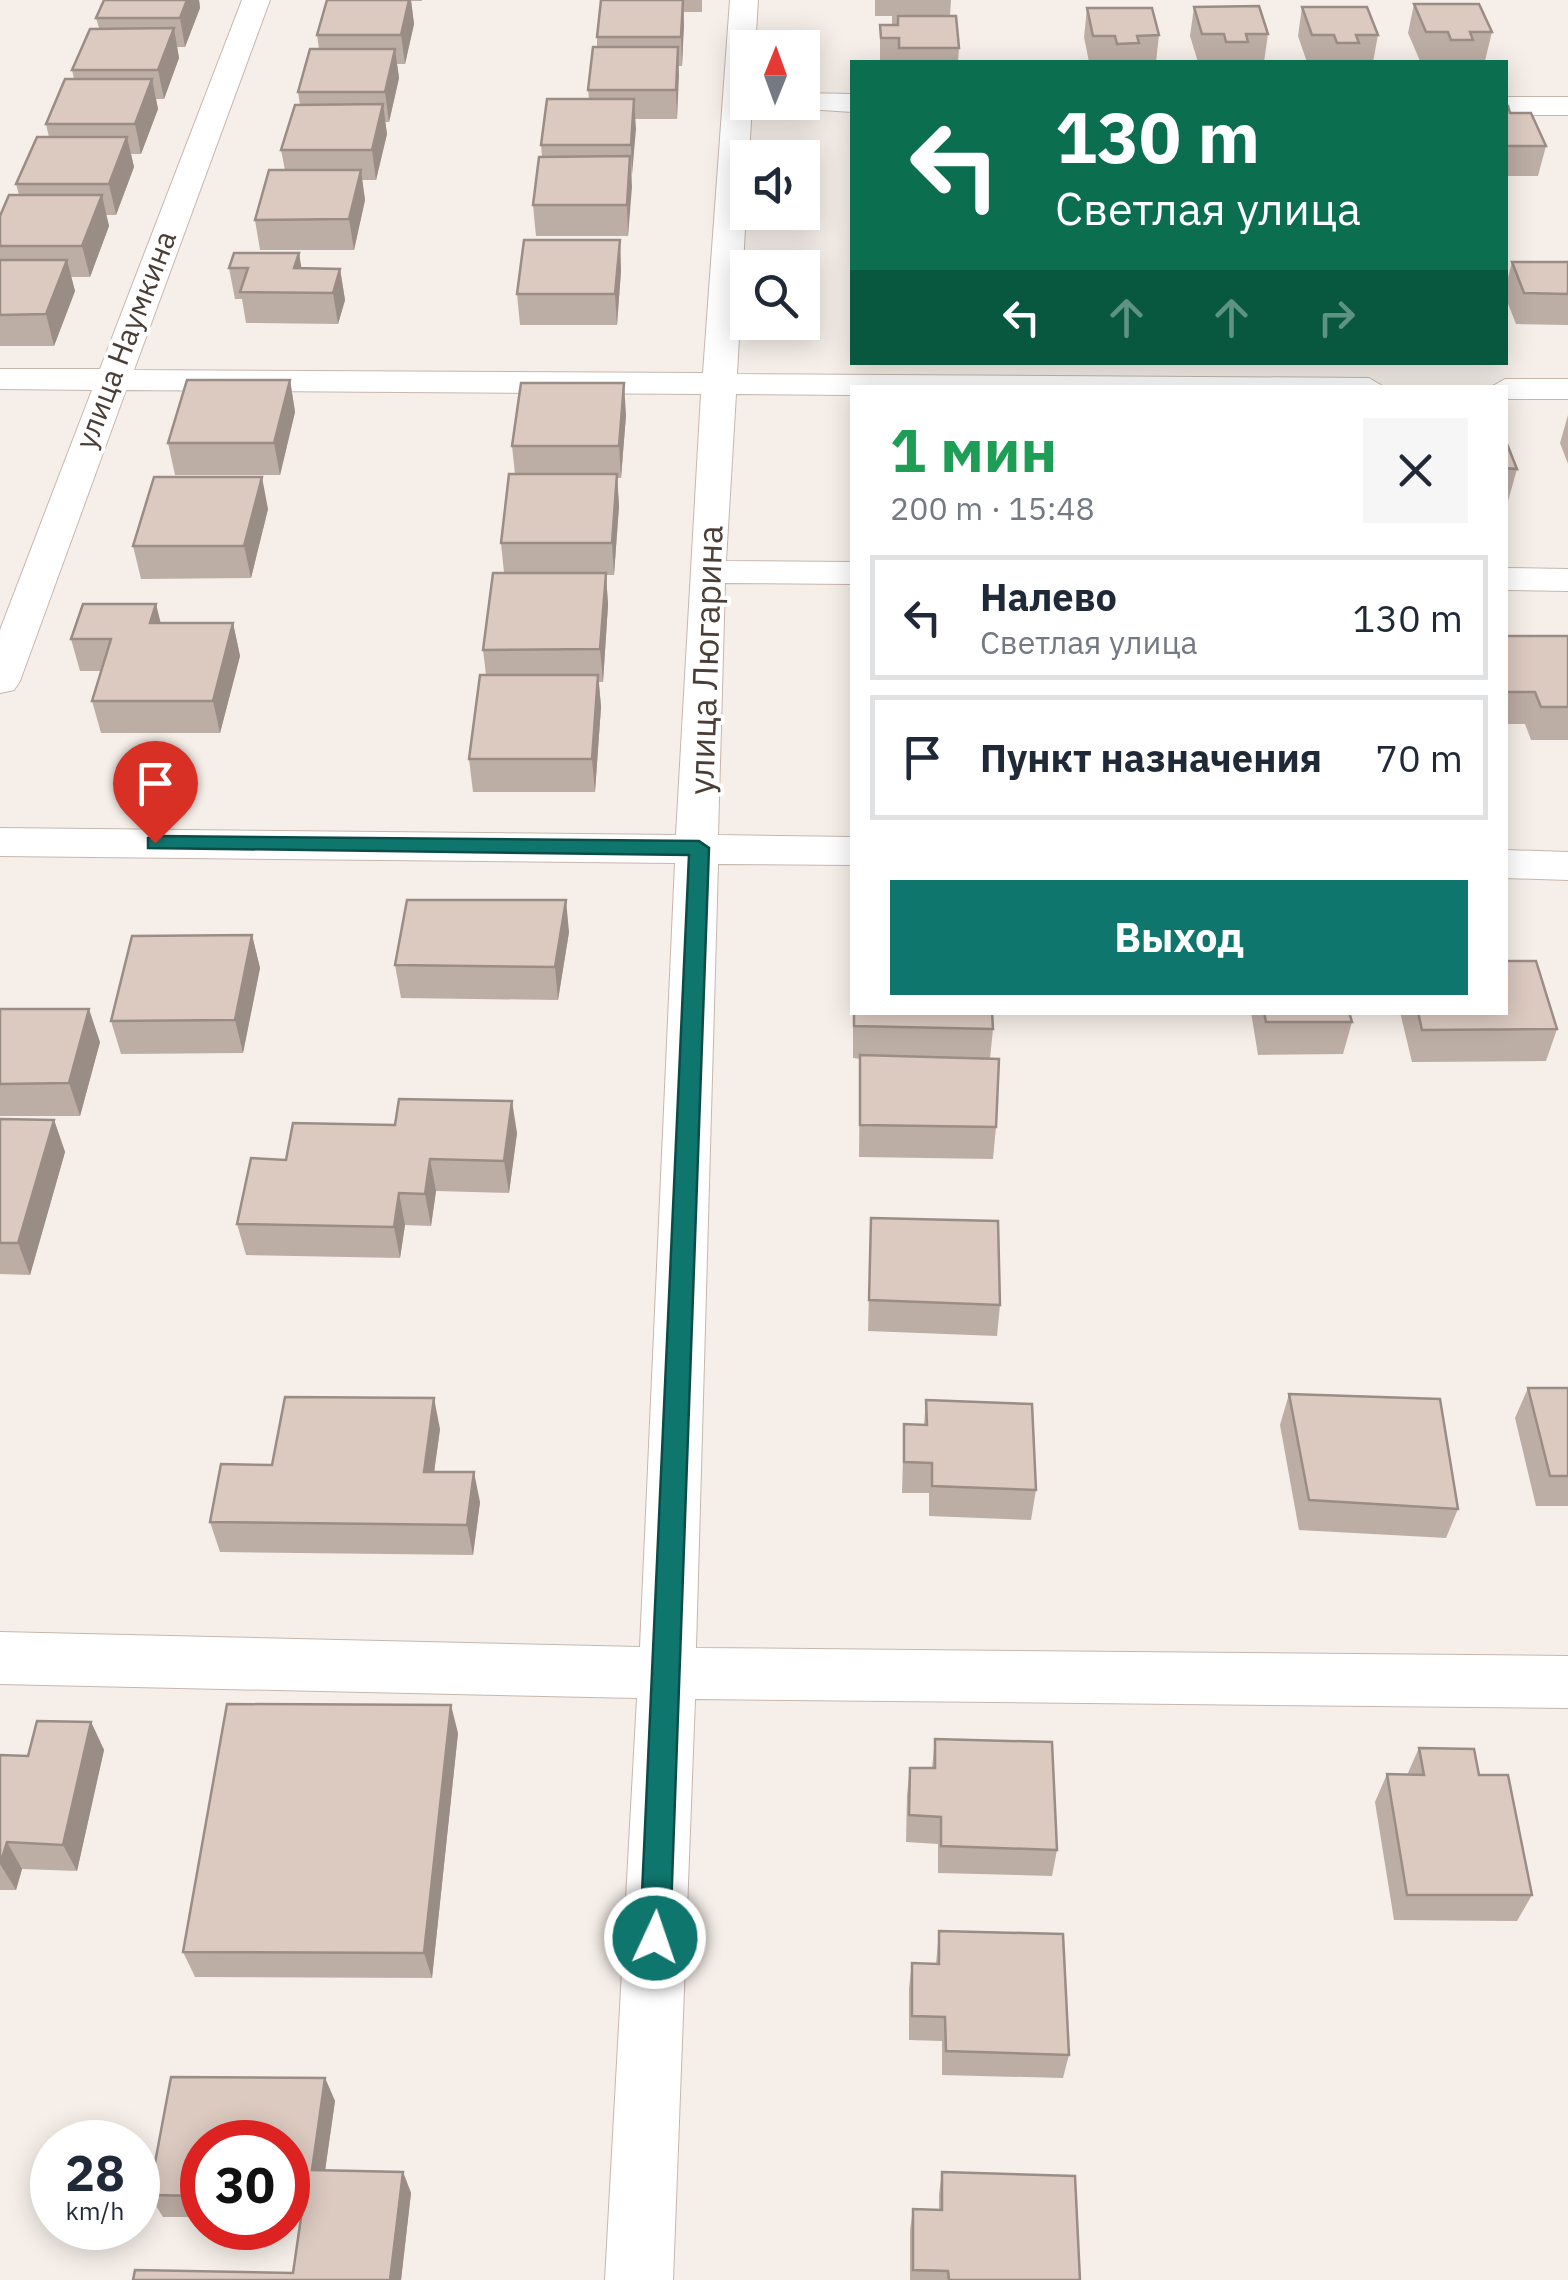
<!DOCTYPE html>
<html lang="ru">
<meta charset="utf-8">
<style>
body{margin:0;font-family:"IBM Plex Sans",sans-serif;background:#f6f6f7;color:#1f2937;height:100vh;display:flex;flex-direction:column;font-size:38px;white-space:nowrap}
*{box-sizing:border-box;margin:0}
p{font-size:32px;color:#747a83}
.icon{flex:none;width:55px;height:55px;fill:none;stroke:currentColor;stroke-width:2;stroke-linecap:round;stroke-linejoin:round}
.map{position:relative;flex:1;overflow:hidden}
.details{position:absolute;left:850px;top:385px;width:658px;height:630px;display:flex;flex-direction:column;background:#fff;border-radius:0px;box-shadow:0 5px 25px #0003}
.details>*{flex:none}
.top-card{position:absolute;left:850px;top:60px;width:658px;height:305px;border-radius:0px;box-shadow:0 5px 25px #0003;background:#0b6e4f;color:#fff;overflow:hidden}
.needle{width:65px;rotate:1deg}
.fabs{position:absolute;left:730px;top:30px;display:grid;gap:20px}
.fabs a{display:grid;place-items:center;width:90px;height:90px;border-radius:0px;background:#fff;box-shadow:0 5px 25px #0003;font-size:50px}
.speed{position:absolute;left:30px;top:2120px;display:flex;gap:20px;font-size:50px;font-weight:700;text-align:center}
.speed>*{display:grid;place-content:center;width:130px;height:130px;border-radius:50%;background:#fff;box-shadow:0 5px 25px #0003;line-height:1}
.speed small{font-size:25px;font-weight:400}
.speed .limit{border:15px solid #d22;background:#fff;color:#111}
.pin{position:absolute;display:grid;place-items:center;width:85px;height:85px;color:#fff;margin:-102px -42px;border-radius:50% 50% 50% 0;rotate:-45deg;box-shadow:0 0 10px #0007}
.pin .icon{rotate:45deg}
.me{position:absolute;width:110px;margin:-55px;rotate:3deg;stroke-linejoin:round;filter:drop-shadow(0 0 8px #0008)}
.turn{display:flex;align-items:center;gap:35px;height:210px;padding:0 40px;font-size:45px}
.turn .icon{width:130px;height:130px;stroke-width:2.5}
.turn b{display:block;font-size:70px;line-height:85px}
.lanes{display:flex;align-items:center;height:95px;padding:0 40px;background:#0003;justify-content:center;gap:50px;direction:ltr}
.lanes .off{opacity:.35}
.round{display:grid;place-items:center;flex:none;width:105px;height:105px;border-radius:0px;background:#f6f6f7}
.summary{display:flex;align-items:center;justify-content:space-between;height:170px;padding:0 40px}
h1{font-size:60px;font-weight:700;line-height:75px;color:#1e9e55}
.cta{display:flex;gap:20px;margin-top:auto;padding:20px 40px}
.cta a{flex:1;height:115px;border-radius:0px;background:#0f766e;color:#fff;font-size:40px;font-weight:700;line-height:115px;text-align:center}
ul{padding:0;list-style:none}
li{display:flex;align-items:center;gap:30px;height:125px;margin:0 20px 15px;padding:0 20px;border:5px solid #e0e1e3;border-radius:0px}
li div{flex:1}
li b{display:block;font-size:38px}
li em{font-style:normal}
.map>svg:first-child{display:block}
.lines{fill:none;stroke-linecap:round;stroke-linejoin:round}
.minor-casing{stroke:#c6b7ad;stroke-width:2}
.minor{fill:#fff;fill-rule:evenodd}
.wall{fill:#bdaea5}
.shaded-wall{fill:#9a8d86}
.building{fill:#dccac0;stroke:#9a8d86;stroke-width:2.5}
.route{fill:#0f766e;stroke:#0a4d48;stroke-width:2.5}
.labels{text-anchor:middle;stroke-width:8;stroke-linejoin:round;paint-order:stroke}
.far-street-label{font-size:30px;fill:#4b3e36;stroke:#fff}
.street-label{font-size:35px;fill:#4b3e36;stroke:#fff}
</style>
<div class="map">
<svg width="1568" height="2280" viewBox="0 0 1568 2280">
<rect width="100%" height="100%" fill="#f6efe9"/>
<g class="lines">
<defs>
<g id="minor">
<polygon points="242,0 270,0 134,370 703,373 730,0 758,0 755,48 748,48 748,102 752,102 737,374 1369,378 1386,388 852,388 852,395 736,394 726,561 852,562 852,584 725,583 718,835 852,837 852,865 718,864 696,1648 1568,1656 1568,1708 695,1699 673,2280 605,2280 637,1698 0,1684 0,1632 640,1647 675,863 0,856 0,828 676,835 701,394 126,390 20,681 14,690 0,693 0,630 92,390 0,389 0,369 100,369"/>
<polygon points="802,93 852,94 852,112 792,108 788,102 802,102"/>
<rect x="1505" y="97" width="63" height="18"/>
<polygon points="1505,379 1568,379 1568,399 1505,399 1505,388 1489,388"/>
<polygon points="1505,568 1568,569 1568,591 1505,590"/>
<polygon points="1505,850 1568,852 1568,880 1505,878"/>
</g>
</defs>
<!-- minor casing -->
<use href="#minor" class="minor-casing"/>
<!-- minor -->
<use href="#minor" class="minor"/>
</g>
<!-- wall -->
<g class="wall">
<polygon points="104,0 199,0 200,8 185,47 177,47 179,58 164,99 156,99 158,109 141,154 131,154 134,167 116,215 106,215 109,226 90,277 71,277 75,291 54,346 0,346 0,216 19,195 16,184 49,137 46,124 74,79 72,70 99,28 96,18"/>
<polygon points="327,0 422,0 422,1 411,1 414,24 405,64 397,64 399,78 389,122 385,122 387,134 376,180 362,180 365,200 354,250 260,250 255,220 285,170 281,150 300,105 298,92 319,49 317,35"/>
<polygon points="601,0 702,0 702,12 684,12 682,66 678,66 677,119 635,119 628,236 536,236 533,205 542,157 541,145 589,99 588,90 597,47 597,37"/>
<polygon points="875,0 951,0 950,16 959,48 958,62 880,62 880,25 892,25 892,16 875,16"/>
<polygon points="1414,4 1492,32 1485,61 1469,61 1468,62 1420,61 1408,33"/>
<polygon points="1194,7 1268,34 1264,62 1198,62 1190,36"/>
<polygon points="1302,7 1378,35 1373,62 1307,62 1298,36"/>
<polygon points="1087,8 1159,35 1156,62 1089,62 1084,37"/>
<polygon points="1505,106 1546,146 1538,176 1505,176"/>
<polygon points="620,240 621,271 617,325 520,325 517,294"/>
<polygon points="299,253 301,269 340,269 345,300 338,324 246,323 242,299 235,299 229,268"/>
<polygon points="1512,262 1568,262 1568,325 1516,324 1505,296 1505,289"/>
<polygon points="290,380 295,412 280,475 175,475 168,443"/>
<polygon points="626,415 621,478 617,478 619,506 614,575 606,575 608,605 603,682 599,682 601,707 595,792 473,792 469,759 486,675 483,650 504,573 501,543 515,474 512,446"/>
<polygon points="1568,415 1568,464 1560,443"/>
<polygon points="1505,439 1517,469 1508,501 1505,501"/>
<polygon points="268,509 251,578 141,579 133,546"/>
<polygon points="160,623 233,623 240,656 220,733 101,733 92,701 101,671 80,671 71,639"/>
<polygon points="1505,636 1568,636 1568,740 1531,740 1525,724 1505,724"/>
<polygon points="569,932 558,1000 401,998 395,965"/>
<polygon points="252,935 260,968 243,1053 121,1054 111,1021"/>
<polygon points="0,1009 100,1042 80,1116 0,1116"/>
<polygon points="853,1012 992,1012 993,1029 990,1059 996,1127 993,1159 859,1157 860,1059 853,1058"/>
<polygon points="1251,1012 1349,1012 1352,1022 1343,1054 1258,1055"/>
<polygon points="1400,1012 1505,1012 1557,1029 1546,1061 1412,1062"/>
<polygon points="0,1119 54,1120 65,1152 30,1275 0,1274"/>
<polygon points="517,1133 509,1193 436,1191 431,1226 405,1225 400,1258 246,1255 237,1224 286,1160"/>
<polygon points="871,1218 1000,1305 997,1336 868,1331"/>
<polygon points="1528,1388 1568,1388 1568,1506 1536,1506 1515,1418"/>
<polygon points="1289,1394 1458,1509 1446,1538 1299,1530 1280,1425"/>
<polygon points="926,1400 1036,1490 1031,1520 929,1516 929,1493 902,1493 904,1424 924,1425"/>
<polygon points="440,1429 434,1472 480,1502 473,1555 220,1552 210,1522 272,1465"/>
<polygon points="91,1722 104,1750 77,1871 22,1869 16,1890 0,1890 0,1755 28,1756"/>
<polygon points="458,1733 432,1978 195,1977 183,1952"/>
<polygon points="935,1739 1057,1850 1052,1876 938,1873 938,1844 906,1842 907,1795 910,1768 932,1768"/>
<polygon points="1419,1748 1479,1775 1532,1895 1517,1921 1394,1920 1375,1802 1387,1774 1407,1775"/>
<polygon points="939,1931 1069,2055 1063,2078 942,2075 942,2041 909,2040 909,1988 912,1963 936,1964"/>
<polygon points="171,2077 325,2078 335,2101 325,2170 403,2172 411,2193 401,2280 133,2280 135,2270 293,2273 301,2218 288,2218 288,2142 202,2142 202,2217 163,2217 149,2195"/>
<polygon points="942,2172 1080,2280 910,2280 910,2230 913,2209 939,2210 939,2194"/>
</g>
<!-- shaded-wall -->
<g class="shaded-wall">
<polygon points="187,0 199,0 200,8 185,47 180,18"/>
<polygon points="409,0 411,0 414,24 405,64 401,35"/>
<polygon points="683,0 684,26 682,66 681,37"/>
<polygon points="174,28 179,58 164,99 158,70"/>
<polygon points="678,47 679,76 677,119 676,90"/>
<polygon points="395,49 399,78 389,122 385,92"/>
<polygon points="152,79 158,109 141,154 135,124"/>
<polygon points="634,99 636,129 632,175 631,145"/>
<polygon points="383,104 387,134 376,180 372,150"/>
<polygon points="127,137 134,167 116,215 109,184"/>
<polygon points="630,156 632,187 628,236 627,205"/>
<polygon points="361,170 365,200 354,250 349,219"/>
<polygon points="102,195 109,226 90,277 82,246"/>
<polygon points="620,240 621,271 617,325 615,294"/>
<polygon points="299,253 304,284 294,268"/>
<polygon points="67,260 75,291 54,346 46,314"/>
<polygon points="340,269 345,300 338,324 333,293"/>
<polygon points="290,380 295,412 280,475 274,443"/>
<polygon points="624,383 626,415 621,478 619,446"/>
<polygon points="617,474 619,506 614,575 612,543"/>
<polygon points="262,477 268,509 251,578 244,546"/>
<polygon points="606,573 608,605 603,682 600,649"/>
<polygon points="156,604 164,636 150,623"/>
<polygon points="233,623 240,656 220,733 213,701"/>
<polygon points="598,675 601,707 595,792 592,759"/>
<polygon points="566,900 569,932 558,1000 555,967"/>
<polygon points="252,935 260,968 243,1053 235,1020"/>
<polygon points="89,1009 100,1042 80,1116 69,1083"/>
<polygon points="512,1101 517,1133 509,1193 504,1161"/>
<polygon points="54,1120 65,1152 30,1275 18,1243"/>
<polygon points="430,1159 436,1191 431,1226 425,1194"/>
<polygon points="399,1193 405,1225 400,1258 394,1227"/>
<polygon points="434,1398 440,1429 430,1502 424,1472"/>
<polygon points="474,1472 480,1502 473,1555 467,1525"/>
<polygon points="451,1705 458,1733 432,1978 424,1953"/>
<polygon points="91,1722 104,1750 77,1871 63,1845"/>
<polygon points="7,1842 22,1869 16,1890 0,1864"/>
<polygon points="325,2078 335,2101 322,2192 312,2170"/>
<polygon points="403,2172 411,2193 401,2280 390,2280"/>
</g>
<!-- building -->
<g class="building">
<polygon points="104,0 187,0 180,18 96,18"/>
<polygon points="327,0 409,0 401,35 317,35"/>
<polygon points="601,0 683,0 681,37 597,37"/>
<polygon points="1414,4 1479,4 1492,32 1470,32 1473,40 1451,40 1448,32 1426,32"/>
<polygon points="1259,6 1268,34 1246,34 1248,42 1226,42 1224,34 1202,34 1194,7"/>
<polygon points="1302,7 1367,7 1378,35 1356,35 1359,43 1337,43 1334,35 1312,35"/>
<polygon points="1087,8 1152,8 1159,35 1137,36 1139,43 1117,44 1115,36 1093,36"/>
<polygon points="898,16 956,16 959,48 899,48 899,38 881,38 880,25 898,25"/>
<polygon points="174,28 158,70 72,70 90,29"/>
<polygon points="593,47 678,47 676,90 588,90"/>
<polygon points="310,49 395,49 385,92 298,92"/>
<polygon points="65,79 152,79 135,124 46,124"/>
<polygon points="547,99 634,99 631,145 541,145"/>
<polygon points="383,104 372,150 281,150 295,105"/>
<polygon points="1505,106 1508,106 1510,113 1531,113 1546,146 1505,146"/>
<polygon points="37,137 127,137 109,184 16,184"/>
<polygon points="630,156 627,205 533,205 539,157"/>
<polygon points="269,170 361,170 349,219 255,220"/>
<polygon points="9,195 102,195 82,246 0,246 0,216"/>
<polygon points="524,240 620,240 615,294 517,294"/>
<polygon points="234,253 299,253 294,268 340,269 333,293 240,292 248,268 229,268"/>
<polygon points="0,260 67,260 46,314 0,315"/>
<polygon points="1512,262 1568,262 1568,294 1524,293"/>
<polygon points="187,380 290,380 274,443 168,443"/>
<polygon points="521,383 624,383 619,446 512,446"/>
<polygon points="1505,439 1517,469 1505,468"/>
<polygon points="509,474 617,474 612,543 501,543"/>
<polygon points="154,477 262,477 244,546 133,546"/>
<polygon points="493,573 606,573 600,649 483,650"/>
<polygon points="83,604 156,604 150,623 233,623 213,701 92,701 111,639 71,639"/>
<polygon points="1505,636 1568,636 1568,707 1541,707 1535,692 1505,692"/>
<polygon points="480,675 598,675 592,759 469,759"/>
<polygon points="407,900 566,900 555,967 395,965"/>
<polygon points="252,935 235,1020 111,1021 132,936"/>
<polygon points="1505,961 1536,961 1557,1029 1422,1030 1418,1012 1505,1012"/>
<polygon points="0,1009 89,1009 69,1083 0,1084"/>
<polygon points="854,1012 992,1012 993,1029 854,1026"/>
<polygon points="1264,1012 1349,1012 1352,1022 1266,1022"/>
<polygon points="860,1055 999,1059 996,1127 860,1125"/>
<polygon points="399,1099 512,1101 504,1161 430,1159 425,1194 399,1193 394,1227 237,1224 251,1158 286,1160 293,1123 395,1125"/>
<polygon points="0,1119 54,1120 18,1243 0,1243"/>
<polygon points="871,1218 998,1221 1000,1305 869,1300"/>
<polygon points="1528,1388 1568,1388 1568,1476 1550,1476"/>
<polygon points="1289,1394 1440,1399 1458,1509 1309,1500"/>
<polygon points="285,1397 434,1398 424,1472 474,1472 467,1525 210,1522 221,1464 272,1465"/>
<polygon points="926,1400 1032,1404 1036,1490 932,1486 932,1463 904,1462 904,1424 927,1425"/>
<polygon points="227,1704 451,1705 424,1953 183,1952"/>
<polygon points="37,1721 91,1722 63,1845 7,1842 0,1864 0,1755 28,1756"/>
<polygon points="935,1739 1052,1742 1057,1850 941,1846 941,1817 909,1815 910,1768 935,1768"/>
<polygon points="1419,1748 1474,1749 1479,1775 1508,1775 1532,1895 1407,1895 1387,1774 1424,1775"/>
<polygon points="939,1931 1063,1934 1069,2055 946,2051 945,2017 912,2016 912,1963 939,1964"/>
<polygon points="171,2077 325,2078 312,2170 403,2172 390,2280 133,2280 135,2270 293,2273 304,2197 288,2196 288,2142 202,2142 202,2196 149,2195"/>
<polygon points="942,2172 1075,2176 1080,2280 949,2280 948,2271 913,2270 913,2209 942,2210"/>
</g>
<!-- route -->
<polygon class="route" points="155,836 699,841 709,848 670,1938 665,1949 655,1953 644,1949 640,1938 689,855 148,848 148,838"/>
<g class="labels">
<!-- far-street labels -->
<g class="far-street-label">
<text transform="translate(126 340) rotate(-69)" y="10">улица Наумкина</text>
</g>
<!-- street labels -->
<g class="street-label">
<text transform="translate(706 660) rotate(-88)" y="12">улица Люгарина</text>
</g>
</g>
</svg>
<div class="fabs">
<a><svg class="needle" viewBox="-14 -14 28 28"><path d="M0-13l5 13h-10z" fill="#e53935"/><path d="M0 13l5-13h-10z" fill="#747a83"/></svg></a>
<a><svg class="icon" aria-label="sound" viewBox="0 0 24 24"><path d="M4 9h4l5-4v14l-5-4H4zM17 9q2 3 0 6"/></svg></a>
<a><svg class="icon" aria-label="search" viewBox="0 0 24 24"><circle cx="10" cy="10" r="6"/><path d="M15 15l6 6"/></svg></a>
</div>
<div class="speed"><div>28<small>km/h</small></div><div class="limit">30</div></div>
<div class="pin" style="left:155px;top:843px;background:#d93025"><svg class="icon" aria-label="arrive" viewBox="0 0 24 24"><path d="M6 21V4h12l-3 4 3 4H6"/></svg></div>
<svg class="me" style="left:655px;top:1938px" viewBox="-20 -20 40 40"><circle r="17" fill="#0f766e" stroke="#fff" stroke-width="3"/><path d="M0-11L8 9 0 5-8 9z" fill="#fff"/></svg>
<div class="top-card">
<div class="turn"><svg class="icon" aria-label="left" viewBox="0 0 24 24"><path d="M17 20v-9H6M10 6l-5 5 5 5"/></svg><div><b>130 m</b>Светлая улица</div></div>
<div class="lanes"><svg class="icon" aria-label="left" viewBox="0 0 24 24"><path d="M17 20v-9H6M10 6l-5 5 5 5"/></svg><svg class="icon off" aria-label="ahead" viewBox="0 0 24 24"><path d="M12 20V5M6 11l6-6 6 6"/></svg><svg class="icon off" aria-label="ahead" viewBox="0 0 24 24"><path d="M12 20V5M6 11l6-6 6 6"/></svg><svg class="icon off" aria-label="right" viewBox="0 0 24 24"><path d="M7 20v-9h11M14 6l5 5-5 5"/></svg></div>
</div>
<section class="details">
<div class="summary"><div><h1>1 мин</h1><p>200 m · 15:48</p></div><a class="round"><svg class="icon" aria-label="close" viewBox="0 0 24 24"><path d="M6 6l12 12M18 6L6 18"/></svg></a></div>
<ul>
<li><svg class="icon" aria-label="left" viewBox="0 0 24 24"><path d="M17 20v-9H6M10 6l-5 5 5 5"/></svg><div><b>Налево</b><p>Светлая улица</p></div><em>130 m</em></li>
<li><svg class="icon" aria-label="arrive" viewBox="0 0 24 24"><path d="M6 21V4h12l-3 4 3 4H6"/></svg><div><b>Пункт назначения</b></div><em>70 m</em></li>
</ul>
<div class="cta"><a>Выход</a></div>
</section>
</div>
